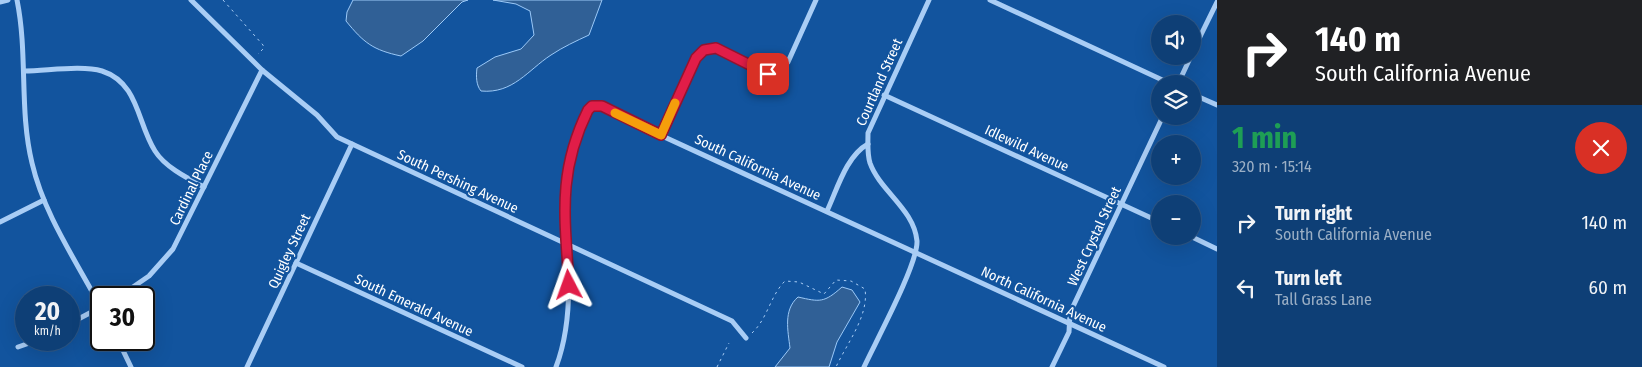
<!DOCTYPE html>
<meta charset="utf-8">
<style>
body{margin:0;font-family:"Fira Sans Condensed",sans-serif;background:#17467b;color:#f1f3f6;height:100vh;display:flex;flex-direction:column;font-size:19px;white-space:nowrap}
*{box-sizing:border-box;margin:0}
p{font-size:16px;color:#9bafc5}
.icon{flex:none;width:28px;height:28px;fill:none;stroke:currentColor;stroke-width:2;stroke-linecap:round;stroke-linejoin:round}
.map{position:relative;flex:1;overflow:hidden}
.panel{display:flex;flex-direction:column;background:#0e3f76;width:425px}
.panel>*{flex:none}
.hud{background:#202124;color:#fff;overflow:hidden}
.fabs{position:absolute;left:1151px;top:15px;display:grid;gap:10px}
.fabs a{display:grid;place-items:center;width:50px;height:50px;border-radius:50%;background:#0e3f76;box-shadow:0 5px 20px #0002,0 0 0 1px #2e5888;font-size:25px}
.speed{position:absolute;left:15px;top:286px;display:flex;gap:10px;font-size:25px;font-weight:700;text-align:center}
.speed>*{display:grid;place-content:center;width:65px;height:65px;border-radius:50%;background:#0e3f76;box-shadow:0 5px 20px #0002,0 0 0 1px #2e5888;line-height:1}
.speed small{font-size:12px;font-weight:400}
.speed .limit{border:2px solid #111;border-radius:8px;background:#fff;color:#111}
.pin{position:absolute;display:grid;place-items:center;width:42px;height:42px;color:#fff;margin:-21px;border-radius:10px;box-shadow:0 2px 8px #0006}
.me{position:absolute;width:55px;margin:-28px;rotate:356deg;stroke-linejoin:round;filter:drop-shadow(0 0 4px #0008)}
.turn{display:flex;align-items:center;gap:18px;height:105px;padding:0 15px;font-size:22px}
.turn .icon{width:65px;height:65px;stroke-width:2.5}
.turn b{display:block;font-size:35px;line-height:42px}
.round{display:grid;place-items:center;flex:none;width:52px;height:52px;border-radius:26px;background:#17467b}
.overview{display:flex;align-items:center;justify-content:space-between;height:85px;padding:0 15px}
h1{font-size:30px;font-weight:700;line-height:38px;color:#1e9e55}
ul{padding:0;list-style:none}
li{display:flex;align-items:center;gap:15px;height:65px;padding:0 15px}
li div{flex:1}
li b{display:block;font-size:19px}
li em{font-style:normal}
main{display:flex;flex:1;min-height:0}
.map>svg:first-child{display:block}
.water{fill:#306096;stroke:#9bc9f8}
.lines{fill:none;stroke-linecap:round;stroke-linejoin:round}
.path{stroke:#a9cdf5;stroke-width:1;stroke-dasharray:2.5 4;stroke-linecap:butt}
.minor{stroke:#a9cdf5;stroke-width:5}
.route-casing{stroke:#92132f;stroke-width:12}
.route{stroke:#e11d48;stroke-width:9}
.slow{stroke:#f59e0b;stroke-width:9}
.labels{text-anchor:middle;stroke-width:4.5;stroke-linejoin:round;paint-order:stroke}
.street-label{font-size:14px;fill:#fff;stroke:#12549e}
</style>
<main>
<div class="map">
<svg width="1217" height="367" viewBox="0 0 1217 367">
<rect width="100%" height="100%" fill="#12549e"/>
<!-- water -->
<g class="water">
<path d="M353,0H468L462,2L423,41L401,56C373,50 364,43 346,21L347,12Z"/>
<path d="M493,0H602L589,35C576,41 563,47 551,55C528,70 513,94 481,91C476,85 476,76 477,68L495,57L521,49L534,35L530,11L516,4Z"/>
<path d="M842,287L852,290L860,302L837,342L829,367H775L790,348C788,331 783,310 798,297C820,302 824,303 842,287Z"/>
</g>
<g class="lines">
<!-- path -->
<g class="path">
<polyline points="223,0 263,45 264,48 258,54"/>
<path d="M752,333C768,318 770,296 785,281L799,282L824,294L836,280L851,281L865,289C869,316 847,343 836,367"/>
<polyline points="717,367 729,343"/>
</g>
<!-- minor -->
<g class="minor">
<path d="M17,0C28,54 19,110 32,163C44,215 77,262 101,308"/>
<polyline points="191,0 262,70 317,115 337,137 732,321 746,338"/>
<polyline points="990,0 1171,84"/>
<polyline points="0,2 8,0"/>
<polyline points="1192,53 1217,2"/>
<path d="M25,71C46,71 82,65 102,71C139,83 137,123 155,151C165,167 187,178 204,187"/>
<polyline points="1178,84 1191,56"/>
<polyline points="1192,94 1217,105"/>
<polyline points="884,95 1160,222"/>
<polyline points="661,135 696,58 704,49 715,48 768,74 780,70 788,62 816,0"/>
<path d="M827,211C837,190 846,156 868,144"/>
<polyline points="0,222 44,200"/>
<polyline points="1190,236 1217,249"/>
<polyline points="296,263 522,367"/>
<polyline points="117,298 149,276 173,249 262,70"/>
<polyline points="69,324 101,307"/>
<polyline points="118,340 131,367"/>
<polyline points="18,347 38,340"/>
<polyline points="247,367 352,144"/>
<path d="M556,367C568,335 570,300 568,266C567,251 564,236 564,220C563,182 572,144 588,110L597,106L1164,367"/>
<path d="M864,367C876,341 918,264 917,241C914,209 880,191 870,163C867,153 868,143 868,133L929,0"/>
<polyline points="1052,367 1069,332 1070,313 1163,116"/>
</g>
</g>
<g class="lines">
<defs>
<path id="route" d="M569,285C565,218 557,173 588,110L592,106H602L661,135L696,58L704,50L716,48L768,74"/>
</defs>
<!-- route casing -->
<use href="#route" class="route-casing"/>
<!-- route -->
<use href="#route" class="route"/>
<!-- slow -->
<polyline class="slow" points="615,113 661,135 675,103"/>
</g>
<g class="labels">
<!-- street labels -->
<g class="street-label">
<text transform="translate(879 82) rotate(-66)" y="5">Courtland Street</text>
<text transform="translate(1027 148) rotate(25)" y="5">Idlewild Avenue</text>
<text transform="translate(758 167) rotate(25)" y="5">South California Avenue</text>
<text transform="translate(458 181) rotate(25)" y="5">South Pershing Avenue</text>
<text transform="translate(191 188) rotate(-64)" y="5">Cardinal Place</text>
<text transform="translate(1094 236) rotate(-65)" y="5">West Crystal Street</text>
<text transform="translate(289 251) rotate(-65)" y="5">Quigley Street</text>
<text transform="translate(1044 299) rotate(25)" y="5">North California Avenue</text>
<text transform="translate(414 305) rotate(25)" y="5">South Emerald Avenue</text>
</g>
</g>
</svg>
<div class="fabs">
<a><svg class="icon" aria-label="sound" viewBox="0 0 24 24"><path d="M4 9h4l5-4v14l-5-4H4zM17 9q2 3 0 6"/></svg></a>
<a><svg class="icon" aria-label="layers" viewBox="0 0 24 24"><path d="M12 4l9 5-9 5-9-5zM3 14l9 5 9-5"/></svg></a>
<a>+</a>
<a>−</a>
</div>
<div class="speed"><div>20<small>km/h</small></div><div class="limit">30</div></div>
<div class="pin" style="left:768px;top:74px;background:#d93025"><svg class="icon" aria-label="arrive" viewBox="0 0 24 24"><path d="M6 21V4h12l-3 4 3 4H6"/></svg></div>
<svg class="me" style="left:569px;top:285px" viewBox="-20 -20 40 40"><path d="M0-17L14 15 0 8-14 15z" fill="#e11d48" stroke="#fff" stroke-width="4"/></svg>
</div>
<section class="panel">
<div class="hud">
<div class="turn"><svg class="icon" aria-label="right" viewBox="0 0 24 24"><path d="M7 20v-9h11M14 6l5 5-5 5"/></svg><div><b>140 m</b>South California Avenue</div></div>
</div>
<div class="overview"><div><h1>1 min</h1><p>320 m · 15:14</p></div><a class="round" style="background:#d93025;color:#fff"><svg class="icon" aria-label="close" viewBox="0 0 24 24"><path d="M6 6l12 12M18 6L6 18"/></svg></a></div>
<ul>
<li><svg class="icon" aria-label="right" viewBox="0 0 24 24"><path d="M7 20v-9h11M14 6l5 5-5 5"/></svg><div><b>Turn right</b><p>South California Avenue</p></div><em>140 m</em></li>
<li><svg class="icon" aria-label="left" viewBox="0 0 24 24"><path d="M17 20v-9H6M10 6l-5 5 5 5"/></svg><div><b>Turn left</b><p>Tall Grass Lane</p></div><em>60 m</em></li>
</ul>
</section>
</main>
